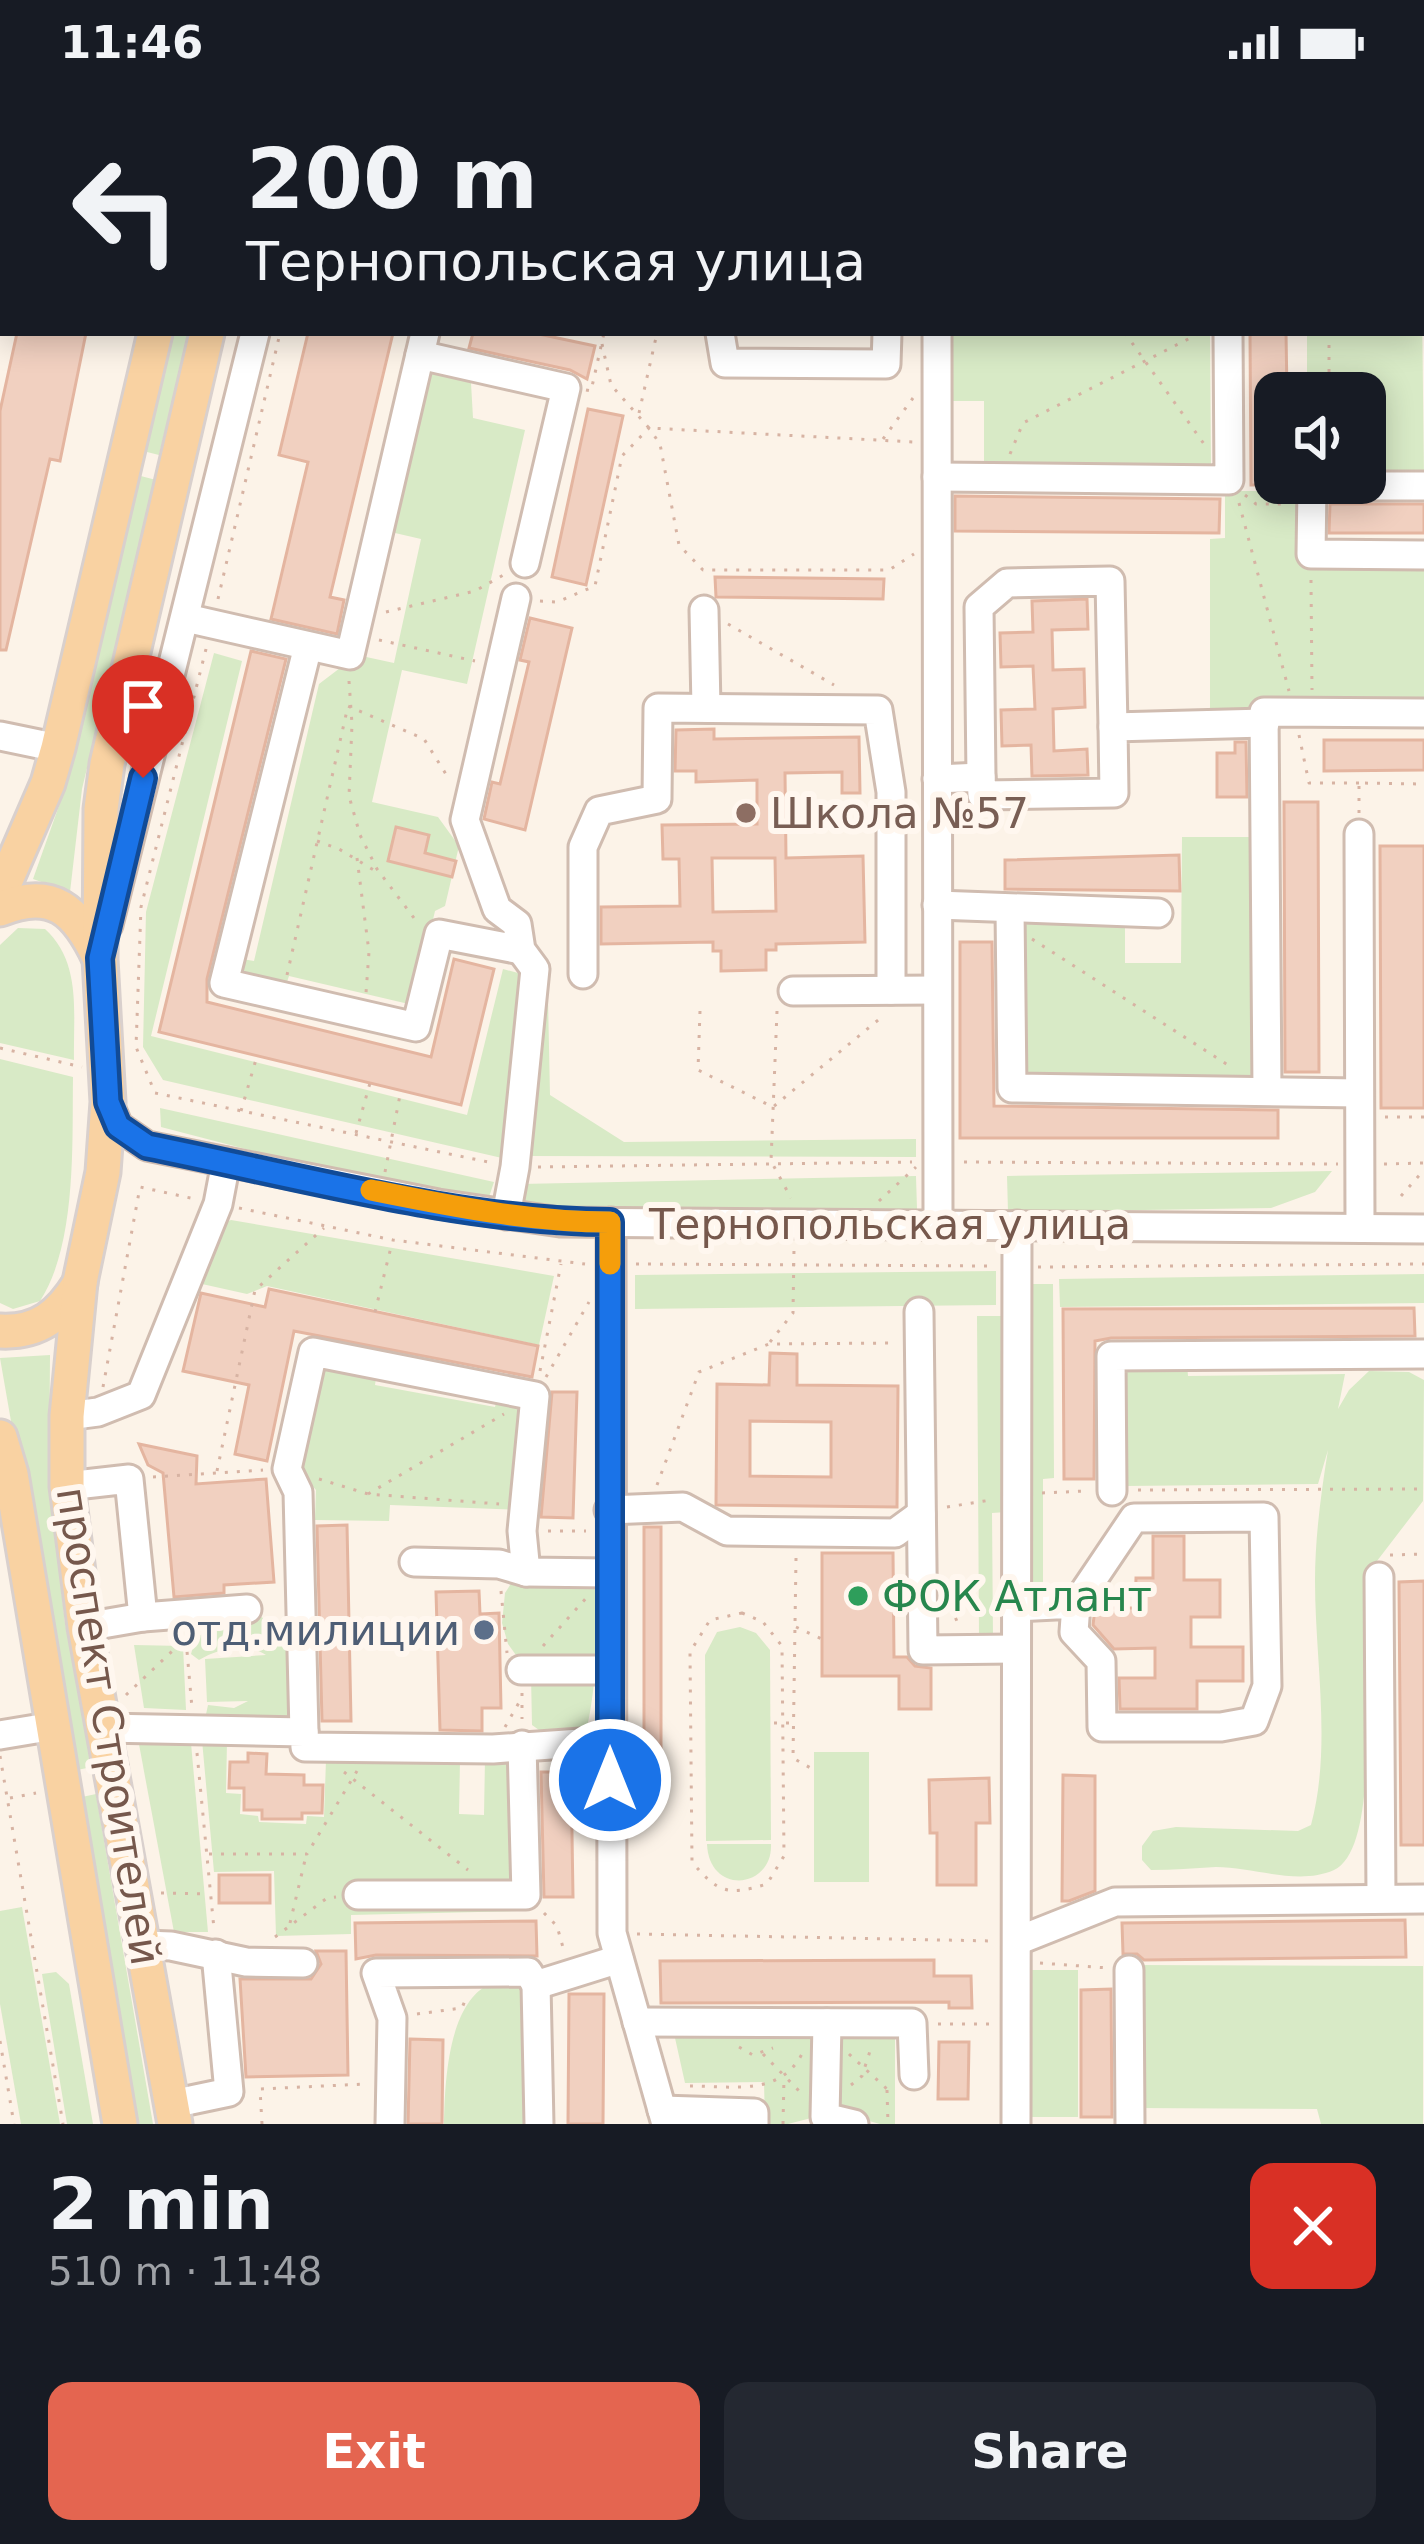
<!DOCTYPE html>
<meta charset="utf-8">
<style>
body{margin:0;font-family:"DejaVu Sans",sans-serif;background:#242831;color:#f1f3f6;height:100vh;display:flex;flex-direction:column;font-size:45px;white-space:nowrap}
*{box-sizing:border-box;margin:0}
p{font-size:39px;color:#9ea1a6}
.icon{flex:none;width:66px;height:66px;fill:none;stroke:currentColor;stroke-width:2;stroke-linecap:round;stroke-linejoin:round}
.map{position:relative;height:2040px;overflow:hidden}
.details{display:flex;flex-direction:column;background:#171b24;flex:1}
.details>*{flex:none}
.banner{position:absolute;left:0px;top:0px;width:1425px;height:252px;box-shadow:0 6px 30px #0003;background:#171b24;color:#f1f3f6;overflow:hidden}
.controls{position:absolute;left:1254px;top:288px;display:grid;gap:24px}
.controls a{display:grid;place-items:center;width:132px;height:132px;border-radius:24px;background:#171b24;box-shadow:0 6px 30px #0003;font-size:60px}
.pin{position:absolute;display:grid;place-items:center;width:102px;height:102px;color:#fff;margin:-123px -51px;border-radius:50% 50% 50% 0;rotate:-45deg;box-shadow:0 0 12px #0007}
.pin .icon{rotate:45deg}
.me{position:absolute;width:132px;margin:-66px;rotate:0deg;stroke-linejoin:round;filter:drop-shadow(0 0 9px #0008)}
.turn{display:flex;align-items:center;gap:42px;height:252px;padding:0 48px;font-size:54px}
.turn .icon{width:156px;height:156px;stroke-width:2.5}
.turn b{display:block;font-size:84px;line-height:102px}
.round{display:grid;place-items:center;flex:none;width:126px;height:126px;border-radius:24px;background:#242831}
.headline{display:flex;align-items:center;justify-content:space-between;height:204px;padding:0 48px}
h1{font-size:72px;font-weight:800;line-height:90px}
.primary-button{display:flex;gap:24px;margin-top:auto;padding:24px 48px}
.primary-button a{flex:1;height:138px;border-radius:24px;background:#e46550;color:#fff;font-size:48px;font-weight:800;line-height:138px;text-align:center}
.primary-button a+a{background:#242831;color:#f1f3f6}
.status{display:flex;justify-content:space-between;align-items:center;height:84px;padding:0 60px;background:#171b24;direction:ltr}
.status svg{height:33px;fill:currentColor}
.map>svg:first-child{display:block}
.green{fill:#d8eac6}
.building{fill:#f1d0c0;stroke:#e4b5a0;stroke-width:3;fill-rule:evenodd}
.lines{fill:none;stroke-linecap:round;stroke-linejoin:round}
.minor-casing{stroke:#d0bcb0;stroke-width:33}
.major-casing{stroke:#d9d0cd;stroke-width:39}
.path{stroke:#d7b3a3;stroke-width:3;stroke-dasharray:3 9;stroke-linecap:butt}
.minor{stroke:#fff;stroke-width:27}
.major{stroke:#f9d2a2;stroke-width:33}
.route-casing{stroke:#114b97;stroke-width:30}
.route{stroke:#1a73e8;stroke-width:21}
.slow{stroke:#f59e0b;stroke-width:21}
.education-dot{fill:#8d6e63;stroke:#fff7ef;stroke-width:4.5}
.leisure-dot{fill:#2e9e5b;stroke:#fff7ef;stroke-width:4.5}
.service-dot{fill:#5c6f8a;stroke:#fff7ef;stroke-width:4.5}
.labels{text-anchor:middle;stroke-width:12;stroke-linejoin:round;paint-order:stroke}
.education-label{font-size:42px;fill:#785e54;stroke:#fff7ef;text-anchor:start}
.street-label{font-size:42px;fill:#76584c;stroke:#fff7ef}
.leisure-label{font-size:42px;fill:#27864d;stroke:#fff7ef;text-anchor:start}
.service-label{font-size:42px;fill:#4e5e75;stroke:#fff7ef;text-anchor:end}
</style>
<div class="status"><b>11:46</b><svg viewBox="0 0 49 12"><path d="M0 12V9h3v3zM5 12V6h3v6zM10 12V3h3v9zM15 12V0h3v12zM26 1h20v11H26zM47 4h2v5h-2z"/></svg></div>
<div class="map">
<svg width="1424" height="2040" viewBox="0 0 1424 2040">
<rect width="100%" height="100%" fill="#fcf3e8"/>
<!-- green -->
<g class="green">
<polygon points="1422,222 1424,396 1365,397 1365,309 1307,309 1307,249 1422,249"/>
<polygon points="170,249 189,249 159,371 143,367"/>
<polygon points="942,249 1210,249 1211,382 984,384 984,317 943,317"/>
<polygon points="429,288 471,299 473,334 525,346 467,600 402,586 372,718 438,733 459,762 445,822 435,827 413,921 289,892 285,904 238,893 242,875 254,877 319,600 357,571 394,579 421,455 382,446"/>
<polygon points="137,391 156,396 82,705 70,808 33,795 66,702"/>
<polygon points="1225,407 1298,407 1299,477 1424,478 1424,621 1210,630 1210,455 1225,454"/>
<polygon points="214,569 242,577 151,952 467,1031 503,885 529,892 513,1063 502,1074 163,996 143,963 146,828"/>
<polygon points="1182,753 1259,753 1258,996 1021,996 1022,836 1125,836 1125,879 1181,879"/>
<path d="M18,844L45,845C82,879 73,929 74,976L0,959V861Z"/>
<polygon points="538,914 548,915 550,1011 624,1058 916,1055 916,1073 523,1072"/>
<path d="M0,975L73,993C72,1059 77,1160 40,1217L13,1225L0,1219Z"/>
<polygon points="160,1024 494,1098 489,1113 479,1116 395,1104 161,1043"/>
<polygon points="1332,1087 1315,1108 1271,1124 1008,1128 1007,1092"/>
<polygon points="916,1092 917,1125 558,1125 521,1121 520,1100"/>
<polygon points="231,1136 554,1192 539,1261 267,1202 247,1210 193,1198 218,1141"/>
<polygon points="996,1187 996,1221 635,1225 635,1191"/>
<polygon points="1424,1190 1424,1219 1060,1223 1059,1195"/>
<polygon points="1028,1200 1053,1200 1054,1394 1043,1395 1043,1517 1030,1517"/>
<polygon points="977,1232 1004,1232 1006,1428 992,1429 993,1553 979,1553"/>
<polygon points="50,1271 49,1399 65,1539 92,1683 72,1687 0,1274"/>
<polygon points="318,1273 377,1287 375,1301 495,1323 498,1310 528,1316 520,1426 390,1421 389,1437 315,1436 316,1406 293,1381"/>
<path d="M1187,1278L1188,1292L1345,1290L1338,1325L1349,1306L1369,1287L1409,1288L1424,1296L1423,1417L1377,1477L1369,1493L1365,1519C1361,1569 1384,1763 1334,1786C1298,1802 1254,1783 1216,1783C1194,1784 1173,1786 1151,1786L1142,1776V1762L1153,1747L1176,1743L1298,1747L1311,1741C1332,1663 1315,1577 1315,1497C1315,1454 1321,1409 1328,1366L1318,1400L1126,1402L1125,1279Z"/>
<path d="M514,1495L597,1502C602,1525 594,1623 586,1646L546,1651L532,1641L531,1592L508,1560L502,1539L505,1509Z"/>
<path d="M257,1530C302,1559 291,1591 292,1639L205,1635L208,1621L234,1624L248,1617L207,1618L205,1575L266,1571C246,1558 219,1564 199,1576L191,1570L195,1556L223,1531Z"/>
<polygon points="740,1543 756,1549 770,1566 771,1756 706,1757 705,1571 717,1548"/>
<polygon points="134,1561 183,1562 186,1626 144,1624"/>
<polygon points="138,1655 191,1659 208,1848 174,1848"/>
<polygon points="202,1656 227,1657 226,1709 241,1710 240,1730 258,1732 259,1738 306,1740 307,1732 324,1733 326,1676 460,1677 459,1730 484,1731 485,1675 513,1674 517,1827 351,1831 351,1850 276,1852 274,1787 214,1788"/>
<rect x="814" y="1668" width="55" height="130"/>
<polygon points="96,1710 153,2040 138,2040 82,1713"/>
<path d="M707,1760H771C773,1805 709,1812 707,1760Z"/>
<polygon points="22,1823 60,2040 21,2040 0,1920 0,1827"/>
<polygon points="1137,1881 1423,1882 1423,2040 1321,2040 1317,2025 1136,2024"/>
<polygon points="1028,1886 1078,1886 1078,2033 1029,2033"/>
<polygon points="56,1888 69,1900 93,2040 67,2040 42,1890"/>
<path d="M517,1893L525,1905L527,2040H444C445,2000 447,1922 489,1900C497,1896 508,1895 517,1893Z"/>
<polygon points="834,1951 895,1952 895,2040 880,2040 833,2027"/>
<polygon points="810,1953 820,1966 819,2032 788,2040 765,2040 764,1998 685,1999 675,1954"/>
</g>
<!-- building -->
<g class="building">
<polygon points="17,249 86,249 60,377 50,375 6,566 0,566 0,327"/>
<polygon points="308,249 393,249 330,513 344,516 337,550 271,535 308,378 279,371"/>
<polygon points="473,249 534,249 595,262 587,295 570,286 469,264"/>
<polygon points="1250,249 1286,249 1287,309 1275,309 1275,401 1251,401"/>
<polygon points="588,325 623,332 586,501 552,493"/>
<polygon points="955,412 1220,415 1219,449 955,447"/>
<polygon points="1330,420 1424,420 1424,449 1329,449"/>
<polygon points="715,493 884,495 883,515 716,513"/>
<polygon points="1087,515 1088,545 1052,546 1053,586 1084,585 1085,623 1053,625 1054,667 1087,665 1088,691 1032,692 1031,661 1002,662 1001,626 1035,625 1033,582 1001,583 1000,549 1033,548 1032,517"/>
<polygon points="530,534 572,544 525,746 484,735 492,698 500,700 529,578 520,576"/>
<polygon points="251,567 286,575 207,895 207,918 431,973 454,875 494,885 461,1021 159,948"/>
<path d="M714,645V655L859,653L860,709H842V688L785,689L786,774L863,772L865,858L776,860V866H766V886L721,887V867H713V858L601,860V823L680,822L679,775H663L662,741L757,740V696L696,698V687H675L676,646ZM712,774H775L776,827L713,828Z"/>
<polygon points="1324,656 1424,656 1424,686 1324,687"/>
<polygon points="1235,658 1246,658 1247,713 1217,713 1217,669 1235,669"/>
<polygon points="1284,718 1318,718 1319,988 1285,988"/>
<polygon points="396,743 429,751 425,769 456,777 452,793 388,777"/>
<polygon points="1380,762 1424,762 1424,1024 1381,1024"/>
<polygon points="1179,771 1180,807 1005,805 1005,776"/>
<polygon points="960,858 992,858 994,1022 1278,1026 1278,1054 960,1054"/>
<polygon points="269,1205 538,1262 532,1293 294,1247 267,1377 235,1370 249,1301 183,1287 201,1209 265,1223"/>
<polygon points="1414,1224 1415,1252 1111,1254 1095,1257 1094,1395 1064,1395 1063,1225"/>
<path d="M770,1269L797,1270V1301L898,1302L897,1423L716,1421L717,1300L769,1301ZM750,1337L831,1338V1393L750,1392Z"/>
<polygon points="552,1308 577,1308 573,1434 541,1433"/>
<polygon points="139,1360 197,1372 196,1400 266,1395 274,1498 224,1501 224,1509 174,1513 163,1389 148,1381"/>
<polygon points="347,1441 351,1637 322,1637 317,1442"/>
<rect x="644" y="1443" width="17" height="231"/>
<polygon points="1153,1452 1184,1452 1184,1496 1220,1496 1220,1533 1191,1533 1191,1563 1243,1563 1243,1597 1197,1597 1197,1625 1120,1625 1119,1594 1155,1594 1155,1564 1114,1565 1093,1541 1095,1524 1135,1524 1136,1494 1153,1494"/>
<polygon points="822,1469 893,1469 894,1573 907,1573 915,1582 931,1584 931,1625 899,1625 899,1592 822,1592"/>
<polygon points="1424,1497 1424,1761 1401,1761 1399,1498"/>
<polygon points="479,1507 480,1530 499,1529 501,1624 482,1624 482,1647 440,1646 436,1508"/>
<polygon points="248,1669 267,1670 266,1690 304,1691 304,1701 323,1701 322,1729 302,1729 302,1735 262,1735 262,1726 244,1726 244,1704 229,1704 230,1678 248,1678"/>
<polygon points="541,1688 571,1688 573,1813 544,1813"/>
<polygon points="1063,1691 1095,1692 1095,1807 1069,1817 1062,1817"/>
<polygon points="989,1694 990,1739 976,1739 976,1801 937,1801 937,1749 930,1749 929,1696"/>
<rect x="219" y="1791" width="51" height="28"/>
<polygon points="1405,1836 1406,1873 1144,1876 1137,1870 1123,1870 1122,1839"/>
<polygon points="536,1837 537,1872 376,1871 356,1875 355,1839"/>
<polygon points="316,1867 346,1867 348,1991 246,1993 240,1895 311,1895 321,1880"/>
<polygon points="934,1876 934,1892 971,1892 972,1924 949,1924 949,1918 661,1919 660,1877"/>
<polygon points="1111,1905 1112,2033 1081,2033 1081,1906"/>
<polygon points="569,1910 604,1910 603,2040 568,2040"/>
<polygon points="410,1955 443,1956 442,2040 408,2040"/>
<polygon points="939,1958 969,1958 968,2015 938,2015"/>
</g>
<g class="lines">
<defs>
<g id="minor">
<polyline points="936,0 936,3"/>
<polyline points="1203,1 1237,0"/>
<polyline points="28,3 28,0"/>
<polyline points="312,3 313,0"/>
<polyline points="482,3 483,0"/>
<polyline points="636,3 637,0"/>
<polyline points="1055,3 1057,0"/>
<polyline points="0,120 3,107"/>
<polyline points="0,149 3,150"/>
<polyline points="1422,158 1424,158"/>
<polyline points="720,249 725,279 886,280 887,249"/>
<polyline points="937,249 938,1141"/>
<polyline points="420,271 566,304 525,479"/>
<polyline points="937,393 1229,396 1228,249"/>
<polyline points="1424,402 1312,402 1311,470 1424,471"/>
<polyline points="704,526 706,624"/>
<polyline points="186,534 350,571 425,249"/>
<polyline points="308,562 224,899 416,943 439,850 521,866"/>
<polyline points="0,652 58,664"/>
<polyline points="981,693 979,523 1007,499 1110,497 1113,643"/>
<polyline points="937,695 981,693 982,711 1114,709 1113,643 1265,639"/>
<polyline points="1359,750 1360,1144"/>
<polyline points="937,821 1158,829"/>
<polyline points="1010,826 1012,1004 1359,1009"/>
<polyline points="108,841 255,249"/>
<polyline points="583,890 583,763 599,727 657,715 658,624 878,626 891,708 891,906"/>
<polyline points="793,907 937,906"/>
<polyline points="1267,1007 1264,628 1424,629"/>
<polyline points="108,1018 118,1042 147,1062 438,1120 560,1138 1424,1145"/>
<polyline points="506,1131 515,1083 535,885 521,866 517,840 497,825 465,736 516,514"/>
<polyline points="611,1138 612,1849 666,2040"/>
<polyline points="919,1228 923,1566 1015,1565"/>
<polyline points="67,1332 98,1328 141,1311 218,1120 226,1078"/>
<polyline points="67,1402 129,1395 143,1533"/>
<polyline points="1112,1407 1111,1272 1424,1270"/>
<polyline points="609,1426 683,1423 727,1447 895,1449 921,1430"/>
<polyline points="414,1478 499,1480 526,1488 609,1489"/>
<polyline points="1379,1493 1381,1814"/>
<polyline points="1015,1523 1076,1520 1134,1434 1264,1433 1267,1602 1254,1637 1221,1643 1102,1643 1101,1577 1074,1548 1076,1520"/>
<polyline points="85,1543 143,1533 247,1525"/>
<polyline points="521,1586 610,1586"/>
<polyline points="104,1644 304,1648 305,1663 493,1665 610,1657"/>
<polyline points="304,1648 298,1408 287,1385 313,1268 535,1312 522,1447 526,1488"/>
<polyline points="0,1651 54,1642"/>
<polyline points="358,1811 526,1811 522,1661"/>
<polyline points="1017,1857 1115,1818 1424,1815"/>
<polyline points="145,1861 171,1862 246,1878 303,1879"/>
<polyline points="1129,1886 1130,2040"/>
<polyline points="536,1901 539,2040"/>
<polyline points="637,1938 912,1939 914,1991"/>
<polyline points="827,1939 825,2033 854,2040"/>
<polyline points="172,2020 229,2008 216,1870"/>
<polyline points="662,2026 754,2029 754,2040"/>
<polyline points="390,2040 392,1934 376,1889 528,1888 536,1901 619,1875"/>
<polyline points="1016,2040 1017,1141"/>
</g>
<g id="major">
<polyline points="213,3 214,0"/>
<polyline points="263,3 264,0"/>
<polyline points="0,810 48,699 58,664 155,249"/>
<path d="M0,825C53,803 77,827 99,873"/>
<path d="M0,1247C39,1249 60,1231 80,1199"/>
<polyline points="0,1353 11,1390 120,2040"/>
<polyline points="175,2040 85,1543 67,1402 67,1332 80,1198 103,1088 108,1018 100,875 101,725 107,680 207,249"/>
</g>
</defs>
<!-- minor casing -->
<use href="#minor" class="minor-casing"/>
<!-- major casing -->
<use href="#major" class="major-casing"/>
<!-- path -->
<g class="path">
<polyline points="74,0 75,3"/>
<polyline points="593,0 594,3"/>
<polyline points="1095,0 1096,3"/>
<polyline points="1300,0 1300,3"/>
<polyline points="124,3 125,0"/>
<polyline points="564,3 567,0"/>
<polyline points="1125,249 1204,360"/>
<polyline points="1329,249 1329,309"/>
<polyline points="602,260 611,301 649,344 914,358"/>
<polyline points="586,306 591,307 604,249"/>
<polyline points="639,329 657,249"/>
<polyline points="883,355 913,314"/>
<polyline points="1010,370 1023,339 1200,249"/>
<polyline points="1245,411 1256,420 1286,420"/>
<polyline points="1239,419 1289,607"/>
<polyline points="1311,496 1312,606"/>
<polyline points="218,515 280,249"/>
<polyline points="540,517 557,518 595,502 622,372 649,344 660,360 679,461 703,486 889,486 914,470"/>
<polyline points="386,528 475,507 507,489"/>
<polyline points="728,540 834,601"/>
<polyline points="379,556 475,577"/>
<polyline points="206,565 141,823 136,963 155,1009 493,1079"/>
<polyline points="349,597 352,640 349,712 360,751 377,785 417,838"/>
<polyline points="1299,651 1309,699 1359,699"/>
<polyline points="1359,729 1359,699 1424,700"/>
<polyline points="317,757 339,765 377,788"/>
<polyline points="357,774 369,868 366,909"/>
<polyline points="1032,855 1231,983"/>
<polyline points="287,891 348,622 424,655 449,695"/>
<polyline points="700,927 698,986 773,1023 883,932"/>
<polyline points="777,927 771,1077 791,1114"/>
<polyline points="0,964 82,983"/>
<polyline points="241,1027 257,972"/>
<polyline points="1385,1033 1424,1033"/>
<polyline points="356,1049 370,999"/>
<polyline points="964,1078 1338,1080"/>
<polyline points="1384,1080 1424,1079"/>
<polyline points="538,1083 912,1078"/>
<polyline points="385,1088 401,1006"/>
<polyline points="1401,1112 1424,1086"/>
<polyline points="879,1117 916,1083"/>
<polyline points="239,1124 393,1156 585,1180"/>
<polyline points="636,1180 993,1182"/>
<polyline points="1038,1183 1424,1180"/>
<polyline points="375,1228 392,1159"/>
<polyline points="770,1258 793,1229 794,1164"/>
<polyline points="540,1287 561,1180"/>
<polyline points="546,1293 589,1218"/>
<polyline points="103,1303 140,1103 195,1115"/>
<polyline points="217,1387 255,1206 324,1144"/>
<polyline points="153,1393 263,1386"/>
<polyline points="319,1395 368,1410 499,1420"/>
<polyline points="657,1401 699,1288 769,1260 893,1259"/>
<polyline points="1138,1406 1424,1405"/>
<polyline points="1042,1409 1086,1407"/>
<polyline points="368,1410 504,1330"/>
<polyline points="947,1423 991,1416"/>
<polyline points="548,1447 586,1447"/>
<polyline points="1390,1471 1424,1470"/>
<polyline points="796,1474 793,1674 814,1686"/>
<polyline points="501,1507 507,1569"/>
<polyline points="946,1512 959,1542"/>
<path d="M742,1529L763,1538L782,1562L784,1772L767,1800C728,1812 718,1809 692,1778L690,1568L710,1536Z"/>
<polyline points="796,1543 822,1555"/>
<polyline points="186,1556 192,1624"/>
<polyline points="543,1562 588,1512"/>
<polyline points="522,1609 522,1635"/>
<polyline points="126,1611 185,1555"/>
<polyline points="774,1639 792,1639"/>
<polyline points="505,1643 521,1615"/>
<polyline points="197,1669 214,1845"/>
<polyline points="0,1672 63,2040"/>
<polyline points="344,1688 468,1786"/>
<polyline points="10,1714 36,1709"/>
<polyline points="209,1770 307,1770 357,1687"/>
<polyline points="161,1809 209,1810"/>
<polyline points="544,1829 557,1842 564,1867"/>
<polyline points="290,1839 306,1772"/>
<polyline points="637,1850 994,1857"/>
<polyline points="275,1853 327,1814 336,1813"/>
<polyline points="1040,1879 1108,1884"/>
<polyline points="417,1930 462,1924 466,1914"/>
<polyline points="938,1940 995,1940"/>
<polyline points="0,1957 14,2040"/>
<polyline points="739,1963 753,1971 773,1964"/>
<polyline points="763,1970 803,2011"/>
<polyline points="849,1970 887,2005"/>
<polyline points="851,2001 862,1992 871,1964"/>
<path d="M690,2002C732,2002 781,2013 803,1968"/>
<polyline points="887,2006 888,2040"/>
<polyline points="262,2040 260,2005 365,2000"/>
<polyline points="783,2040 784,1994"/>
</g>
<!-- minor -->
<use href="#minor" class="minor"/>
<!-- major -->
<use href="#major" class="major"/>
</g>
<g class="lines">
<defs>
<path id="route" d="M143,694L100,874L108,1018L118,1042L147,1062C294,1091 462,1138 610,1138V1696"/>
</defs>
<!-- route casing -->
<use href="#route" class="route-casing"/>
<!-- route -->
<use href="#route" class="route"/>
<!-- slow -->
<path class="slow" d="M371,1106C451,1122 529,1138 610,1138V1180"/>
</g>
<!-- markers -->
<circle class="education-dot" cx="746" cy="729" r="12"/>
<circle class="leisure-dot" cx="858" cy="1512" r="12"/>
<circle class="service-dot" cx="484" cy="1546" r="12"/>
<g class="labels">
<!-- education labels -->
<g class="education-label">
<text x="770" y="744">Школа №57</text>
</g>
<!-- street labels -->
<g class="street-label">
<text x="890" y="1155">Тернопольская улица</text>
<text transform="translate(109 1642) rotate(81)" y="15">проспект Строителей</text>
</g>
<!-- leisure labels -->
<g class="leisure-label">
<text x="882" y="1527">ФОК Атлант</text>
</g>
<!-- service labels -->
<g class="service-label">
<text x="460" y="1561">отд.милиции</text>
</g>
</g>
</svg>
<div class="controls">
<a><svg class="icon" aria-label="sound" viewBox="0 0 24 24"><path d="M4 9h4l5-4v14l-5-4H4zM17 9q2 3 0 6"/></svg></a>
</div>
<div class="pin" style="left:143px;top:694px;background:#d93025"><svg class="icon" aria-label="arrive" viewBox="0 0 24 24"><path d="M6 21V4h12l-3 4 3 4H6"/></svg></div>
<svg class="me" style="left:610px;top:1696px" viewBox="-20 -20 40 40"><circle r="17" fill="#1a73e8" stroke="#fff" stroke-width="3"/><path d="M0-11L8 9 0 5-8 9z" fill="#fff"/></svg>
<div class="banner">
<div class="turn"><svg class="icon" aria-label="left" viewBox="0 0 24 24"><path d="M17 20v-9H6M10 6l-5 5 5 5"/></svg><div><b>200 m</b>Тернопольская улица</div></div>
</div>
</div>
<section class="details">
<div class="headline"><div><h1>2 min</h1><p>510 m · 11:48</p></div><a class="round" style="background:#d93025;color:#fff"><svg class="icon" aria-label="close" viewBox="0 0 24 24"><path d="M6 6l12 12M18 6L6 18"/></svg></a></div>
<div class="primary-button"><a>Exit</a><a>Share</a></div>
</section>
